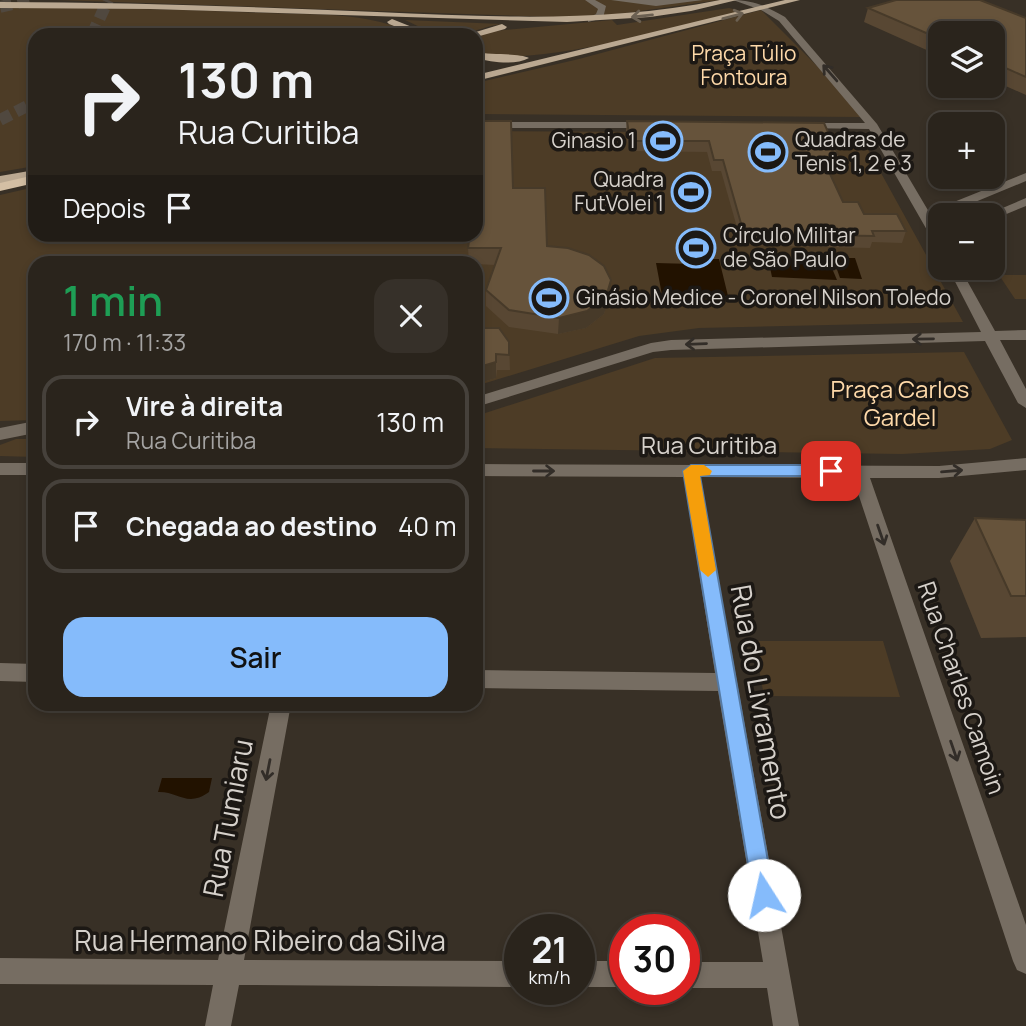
<!DOCTYPE html>
<html lang="pt">
<meta charset="utf-8">
<style>
body{margin:0;font-family:Manrope,sans-serif;background:#363029;color:#f1f3f6;height:100vh;display:flex;flex-direction:column;font-size:26px;white-space:nowrap}
*{box-sizing:border-box;margin:0}
p{font-size:23px;color:#a5a4a3}
.icon{flex:none;width:38px;height:38px;fill:none;stroke:currentColor;stroke-width:2;stroke-linecap:round;stroke-linejoin:round}
.map{position:relative;flex:1;overflow:hidden}
.side{position:absolute;left:28px;top:256px;width:455px;height:455px;display:flex;flex-direction:column;background:#2a241c;border-radius:21px;box-shadow:0 4px 10px #0003,0 0 0 2px #46413b}
.side>*{flex:none}
.guide{position:absolute;left:28px;top:28px;width:455px;height:214px;border-radius:21px;box-shadow:0 4px 10px #0003,0 0 0 2px #46413b;background:#2a241c;color:#f1f3f6;overflow:hidden}
.controls{position:absolute;left:928px;top:21px;display:grid;gap:14px}
.controls a{display:grid;place-items:center;width:77px;height:77px;border-radius:14px;background:#2a241c;box-shadow:0 4px 10px #0003,0 0 0 2px #46413b;font-size:35px}
.speed{position:absolute;left:504px;top:914px;display:flex;gap:14px;font-size:35px;font-weight:700;text-align:center}
.speed>*{display:grid;place-content:center;width:91px;height:91px;border-radius:50%;background:#2a241c;box-shadow:0 4px 10px #0003,0 0 0 2px #46413b;line-height:1}
.speed small{font-size:18px;font-weight:400}
.speed .limit{border:10px solid #d22;background:#fff;color:#111}
.pin{position:absolute;display:grid;place-items:center;width:60px;height:60px;color:#fff;margin:-30px;border-radius:14px;box-shadow:0 4px 10px #0006}
.me{position:absolute;width:77px;margin:-38px;rotate:350deg;stroke-linejoin:round;filter:drop-shadow(0 0 5px #0008)}
.turn{display:flex;align-items:center;gap:24px;height:147px;padding:0 35px;font-size:32px}
.turn .icon{width:91px;height:91px;stroke-width:2.5}
.turn b{display:block;font-size:49px;line-height:60px}
.then{display:flex;align-items:center;height:66px;padding:0 35px;background:#0003;gap:14px;font-size:26px}
.round{display:grid;place-items:center;flex:none;width:74px;height:74px;border-radius:21px;background:#363029}
.overview{display:flex;align-items:center;justify-content:space-between;height:119px;padding:0 35px}
h1{font-size:42px;font-weight:600;line-height:52px;color:#1e9e55}
.button{display:flex;gap:14px;margin-top:auto;padding:14px 35px}
.button a{flex:1;height:80px;border-radius:21px;background:#85bbfb;color:#111;font-size:28px;font-weight:600;line-height:80px;text-align:center}
ul{padding:0;list-style:none}
li{display:flex;align-items:center;gap:21px;height:94px;margin:0 14px 10px;padding:0 21px;border:4px solid #46413b;border-radius:21px}
li div{flex:1}
li b{display:block;font-size:26px}
li em{font-style:normal}
.map>svg:first-child{display:block}
.green{fill:#4d3c26}
.water{fill:#221200}
.lines{fill:none;stroke-linecap:round;stroke-linejoin:round}
.highway-tunnel{stroke:#50483f;stroke-width:12;stroke-dasharray:12 6;stroke-linecap:butt}
.minor{fill:#766d62;fill-rule:evenodd}
.major{fill:#baa891;fill-rule:evenodd}
.highway{fill:#d4bfa4;fill-rule:evenodd}
.wall{fill:#584733}
.shaded-wall{fill:#473a29}
.building{fill:#66533b;stroke:#473a29;stroke-width:2}
.oneway{stroke:#6b6052}
.oneway2{stroke:#322d28}
.route{fill:#85bbfb;stroke:#567aa3;stroke-width:2}
.slow{fill:#f59e0b}
.labels{text-anchor:middle;stroke-width:7;stroke-linejoin:round;paint-order:stroke}
.far-park-label{font-size:21px;fill:#fed9a9;stroke:#1c1814}
.far-poi-label{font-size:21px;fill:#d6d1cb;stroke:#1c1814;text-anchor:start}
.park-label{font-size:24px;fill:#fed9a9;stroke:#1c1814}
.street-label{font-size:24px;fill:#d6d1cb;stroke:#1c1814}
.near-street-label{font-size:28px;fill:#d6d1cb;stroke:#1c1814}
</style>
<div class="map">
<svg width="1026" height="1026" viewBox="0 0 1026 1026">
<rect width="100%" height="100%" fill="#383026"/>
<!-- green -->
<g class="green">
<polygon points="56,0 720,0 611,15 555,17"/>
<path d="M0,7C88,8 175,9 263,13C313,15 370,11 415,35H35V166L0,172Z"/>
<path d="M729,8L741,11C690,25 519,72 476,51V35L483,32L612,20L617,25Z"/>
<polygon points="761,10 831,80 861,117 476,114 476,83 579,59"/>
<path d="M405,20L502,24C488,26 477,30 464,35C444,41 422,28 405,20Z"/>
<polygon points="476,131 859,133 963,322 699,328 639,336 476,386 476,262 35,262 35,420 0,421 0,195 35,187 35,234 476,234"/>
<polygon points="999,275 1026,275 1026,299 1015,299"/>
<polygon points="964,352 1012,440 990,449 902,454 476,448 476,416 655,358"/>
<polygon points="16,439 35,439 35,457 0,456 0,445"/>
<polygon points="754,641 883,641 900,697 764,696"/>
</g>
<!-- water -->
<g class="water">
<polygon points="768,258 828,259 837,280 772,277"/>
<polygon points="833,258 855,258 862,279 840,278"/>
<polygon points="692,259 719,259 728,296 662,295 656,263 692,264"/>
<path d="M162,778H212L209,792C187,808 178,791 158,792Z"/>
</g>
<g class="lines">
<!-- highway-tunnel -->
<g class="highway-tunnel">
<polyline points="0,7 30,0"/>
<polyline points="92,35 108,0"/>
<polyline points="0,120 35,102"/>
</g>
<!-- minor -->
<g class="minor">
<polygon points="585,0 595,0 606,6 603,18 588,22 588,18 596,14 598,9"/>
<polygon points="611,0 703,0 656,6"/>
<path d="M733,0C753,0 768,7 785,17L877,124L929,212L1026,173V181L934,219L940,230V245L935,244L869,129L799,128L798,126L803,123H865L779,21L761,10Z"/>
<polygon points="476,122 649,122 654,125 649,128 476,128"/>
<polygon points="1026,198 1026,206 992,220 992,215 986,215"/>
<polygon points="948,268 960,268 995,331 1026,330 1026,340 1000,340 1026,389 1026,408 1018,403 985,341 671,350 653,352 476,407 476,397 651,343 671,340 981,332"/>
<polygon points="35,421 35,433 0,440 0,428"/>
<polygon points="1026,458 1026,470 939,478 870,478 1026,925 1026,974 1017,970 1013,961 853,478 700,477 799,1026 773,1026 767,988 684,988 684,962 763,962 718,691 476,688 476,670 715,673 684,477 476,476 476,464 939,466"/>
<rect x="0" y="463" width="35" height="12"/>
<polygon points="0,663 35,664 35,682 0,681"/>
<polygon points="271,704 291,704 244,960 520,961 520,987 239,985 231,1026 205,1026 213,985 0,984 0,958 218,960"/>
<rect x="579" y="961" width="46" height="26"/>
</g>
<!-- major -->
<g class="major">
<path d="M720,0H737L691,11L650,17L567,22L150,9L0,8V2C126,2 251,7 377,12C492,17 607,23 720,0Z"/>
<polygon points="785,0 800,0 476,81 476,75"/>
<polygon points="392,19 427,33 429,35 416,35 389,24 387,22"/>
<polygon points="502,24 507,27 505,29 476,37 466,35"/>
<path d="M476,52C490,55 520,53 529,58C515,66 491,62 476,58Z"/>
<polygon points="35,170 35,178 0,184 0,176"/>
</g>
<!-- highway -->
<polygon class="highway" points="35,175 35,183 0,191 0,183"/>
</g>
<!-- wall -->
<g class="wall">
<polygon points="868,8 1026,18 1026,95 992,80 992,33 940,33 940,56 864,22"/>
<polygon points="627,121 841,161 838,172 829,172 843,202 864,214 906,231 902,243 872,242 870,248 742,245 721,171 712,171 707,152 629,151 626,132"/>
<polygon points="513,188 547,246 609,297 604,314 586,328 558,334 509,327 486,306 486,290 495,265 476,264 476,262 469,262 468,248"/>
<polygon points="476,328 509,342 510,370 497,370 496,378 476,384"/>
<polygon points="975,518 1026,520 1026,637 981,638 950,561"/>
</g>
<!-- shaded-wall -->
<g class="shaded-wall">
<polygon points="611,280 609,297 604,314 586,328 558,334 559,318"/>
<polygon points="496,354 496,378 476,384 476,368"/>
</g>
<!-- building -->
<g class="building">
<polygon points="896,0 980,0 1026,18 1026,77 992,62 992,33 940,33 940,39 868,8"/>
<polygon points="479,121 511,121 513,188 545,188 547,246 568,248 589,255 604,266 611,280 606,297 587,311 559,318 509,310 486,290 501,248 468,248 470,234 476,234 476,160"/>
<polygon points="627,121 824,123 841,161 824,161 843,202 858,202 864,214 897,214 906,231 872,231 874,236 744,234 723,160 714,160 709,141 630,141"/>
<polygon points="476,328 499,328 509,342 509,355 496,354 496,362 476,368"/>
<polygon points="975,518 1026,520 1026,596 1011,596"/>
</g>
<!-- one-way arrows -->
<defs><path id="oneway-shaft" d="M-6 0H5M1.5-3L5.5 0L1.5 3" fill="none" stroke-width="1.6" stroke-linecap="round" stroke-linejoin="round" transform="scale(1.75)"/></defs>
<g class="oneway">
<use href="#oneway-shaft" transform="translate(642 16) rotate(174)"/>
<use href="#oneway-shaft" transform="translate(733 16) rotate(-15)"/>
</g>
<g class="oneway2">
<use href="#oneway-shaft" transform="translate(830 73) rotate(-131)"/>
<use href="#oneway-shaft" transform="translate(923 339) rotate(179)"/>
<use href="#oneway-shaft" transform="translate(696 344) rotate(178)"/>
<use href="#oneway-shaft" transform="translate(544 471)"/>
<use href="#oneway-shaft" transform="translate(952 471) rotate(-5)"/>
<use href="#oneway-shaft" transform="translate(881 535) rotate(71)"/>
<use href="#oneway-shaft" transform="translate(954 751) rotate(71)"/>
<use href="#oneway-shaft" transform="translate(268 770) rotate(101)"/>
</g>
<!-- route -->
<polygon class="route" points="691,465 831,465 839,471 831,476 700,476 774,895 771,903 764,906 756,903 753,895 683,471"/>
<!-- slow -->
<polygon class="slow" points="704,465 712,471 710,475 700,476 716,570 708,577 700,570 683,471 691,465"/>
<!-- icons -->
<defs>
<symbol id="stadium-ring" viewBox="-11 -11 22 22"><circle r="9.5" fill="#1c1814" stroke="#85bbfb" stroke-width="1.5"/><path d="M0-5a6.5 5 0 1 0 0 10a6.5 5 0 1 0 0-10ZM-3.5-1.8h7v3.6h-7Z" fill="#85bbfb"/></symbol>
</defs>
<g fill-rule="evenodd">
<use href="#stadium-ring" x="641" y="119" width="44" height="44"/>
<use href="#stadium-ring" x="746" y="130" width="44" height="44"/>
<use href="#stadium-ring" x="669" y="170" width="44" height="44"/>
<use href="#stadium-ring" x="674" y="226" width="44" height="44"/>
<use href="#stadium-ring" x="527" y="276" width="44" height="44"/>
</g>
<g class="labels">
<!-- far-park labels -->
<g class="far-park-label">
<text x="744" y="61">Praça Túlio<tspan x="744" dy="24">Fontoura</tspan></text>
</g>
<!-- far-poi labels -->
<g class="far-poi-label">
<text x="795" y="147">Quadras de<tspan x="795" dy="24">Tenis 1, 2 e 3</tspan></text>
<text x="636" y="148" text-anchor="end">Ginasio 1</text>
<text x="664" y="187" text-anchor="end">Quadra<tspan x="664" dy="24">FutVolei 1</tspan></text>
<text x="723" y="243">Círculo Militar<tspan x="723" dy="24">de São Paulo</tspan></text>
<text x="576" y="305">Ginásio Medice - Coronel Nilson Toledo</text>
</g>
<!-- park labels -->
<g class="park-label">
<text x="900" y="398">Praça Carlos<tspan x="900" dy="28">Gardel</tspan></text>
</g>
<!-- street labels -->
<g class="street-label">
<text x="709" y="454">Rua Curitiba</text>
<text transform="translate(961 688) rotate(71)" y="8">Rua Charles Camoin</text>
</g>
<!-- near-street labels -->
<g class="near-street-label">
<text transform="translate(761 702) rotate(80)" y="10">Rua do Livramento</text>
<text transform="translate(228 818) rotate(-79)" y="10">Rua Tumiaru</text>
<text x="260" y="951">Rua Hermano Ribeiro da Silva</text>
</g>
</g>
</svg>
<div class="controls">
<a><svg class="icon" aria-label="layers" viewBox="0 0 24 24"><path d="M12 4l9 5-9 5-9-5zM3 14l9 5 9-5"/></svg></a>
<a>+</a>
<a>−</a>
</div>
<div class="speed"><div>21<small>km/h</small></div><div class="limit">30</div></div>
<div class="pin" style="left:831px;top:471px;background:#d93025"><svg class="icon" aria-label="arrive" viewBox="0 0 24 24"><path d="M6 21V4h12l-3 4 3 4H6"/></svg></div>
<svg class="me" style="left:764px;top:895px" viewBox="-20 -20 40 40"><circle r="19" fill="#fff"/><path d="M0-13L10 11 0 6-10 11z" fill="#85bbfb"/></svg>
<div class="guide">
<div class="turn"><svg class="icon" aria-label="right" viewBox="0 0 24 24"><path d="M7 20v-9h11M14 6l5 5-5 5"/></svg><div><b>130 m</b>Rua Curitiba</div></div>
<div class="then">Depois<svg class="icon" aria-label="arrive" viewBox="0 0 24 24"><path d="M6 21V4h12l-3 4 3 4H6"/></svg></div>
</div>
<section class="side">
<div class="overview"><div><h1>1 min</h1><p>170 m · 11:33</p></div><a class="round"><svg class="icon" aria-label="close" viewBox="0 0 24 24"><path d="M6 6l12 12M18 6L6 18"/></svg></a></div>
<ul>
<li><svg class="icon" aria-label="right" viewBox="0 0 24 24"><path d="M7 20v-9h11M14 6l5 5-5 5"/></svg><div><b>Vire à direita</b><p>Rua Curitiba</p></div><em>130 m</em></li>
<li><svg class="icon" aria-label="arrive" viewBox="0 0 24 24"><path d="M6 21V4h12l-3 4 3 4H6"/></svg><div><b>Chegada ao destino</b></div><em>40 m</em></li>
</ul>
<div class="button"><a>Sair</a></div>
</section>
</div>
